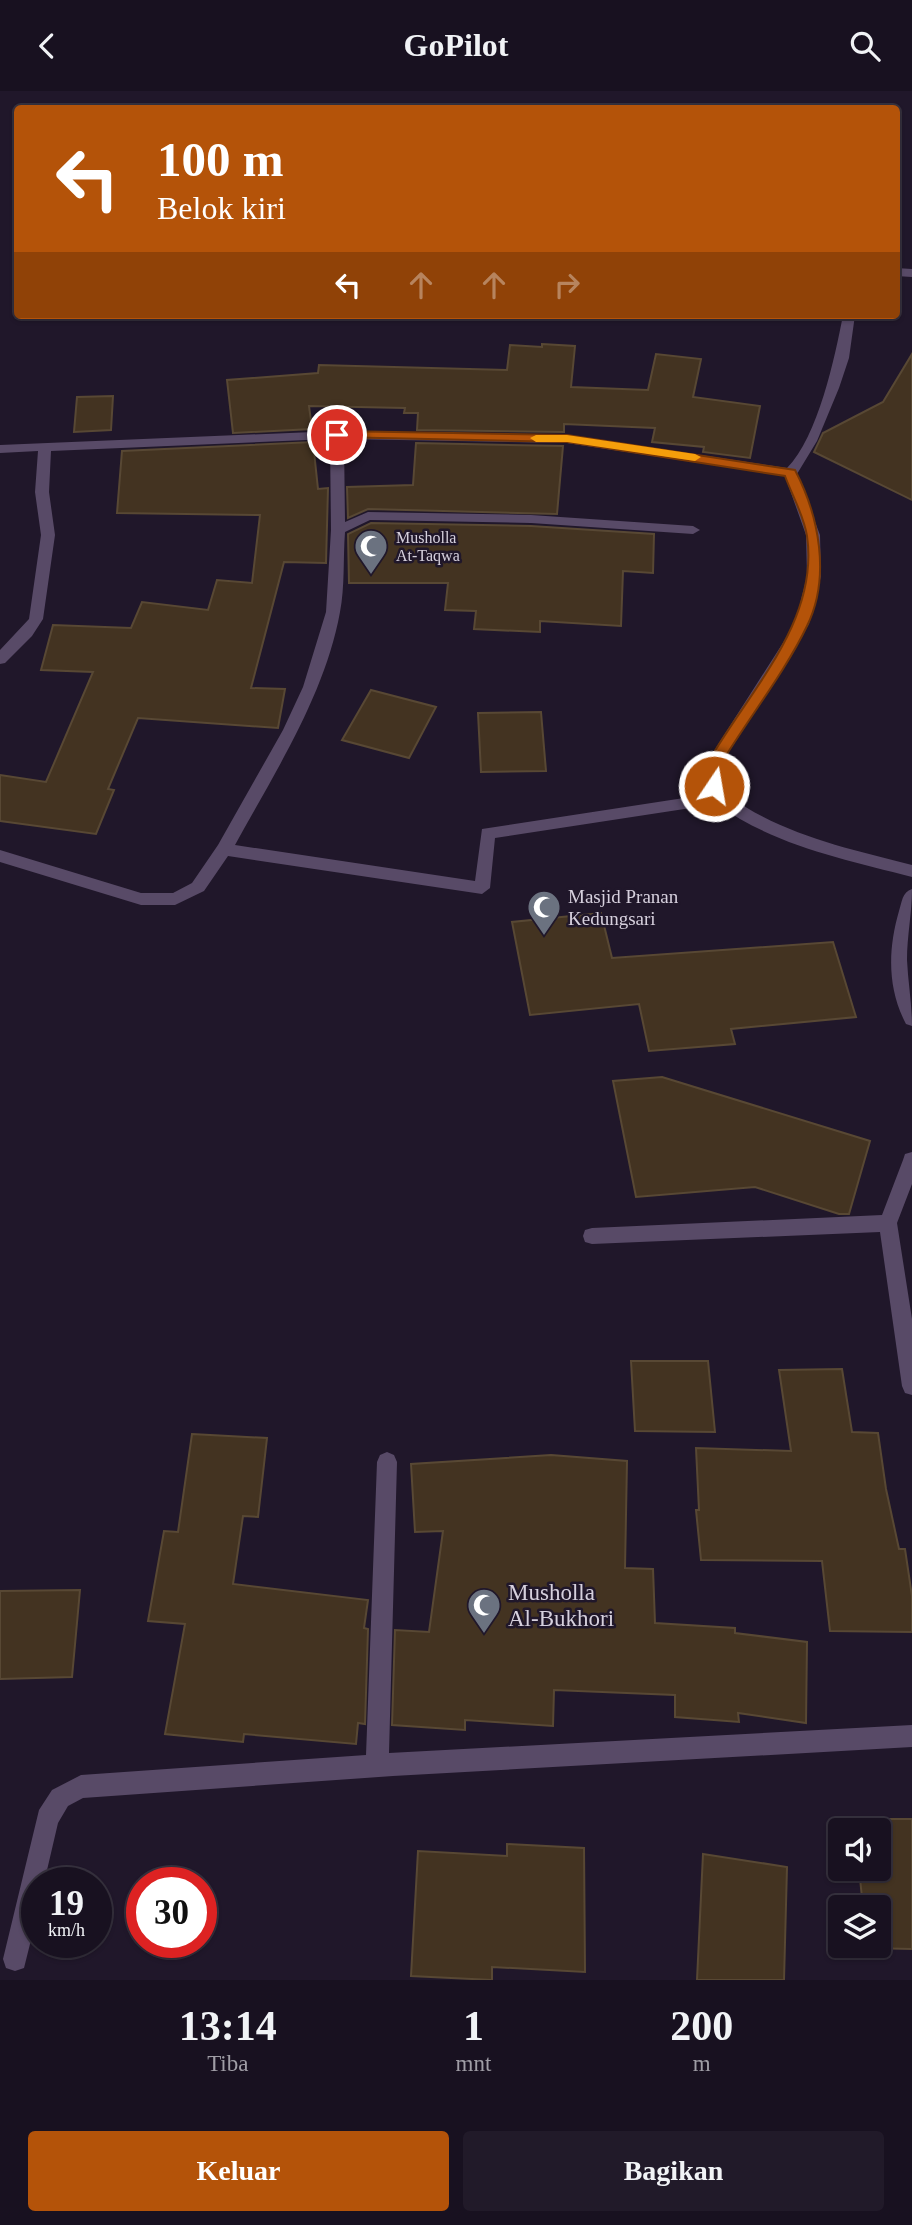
<!DOCTYPE html>
<html lang="id">
<style>
body{margin:0;font-family:Georgia,serif;background:#211a29;color:#f1f3f6;height:100vh;display:flex;flex-direction:column;font-size:26px;white-space:nowrap}
*{box-sizing:border-box;margin:0}
p{font-size:23px;color:#9f9da5}
.icon{flex:none;width:38px;height:38px;fill:none;stroke:currentColor;stroke-width:2;stroke-linecap:round;stroke-linejoin:round}
.map{position:relative;height:1889px;overflow:hidden}
.details{display:flex;flex-direction:column;background:#181120;flex:1}
.details>*{flex:none}
.top-card{position:absolute;left:14px;top:14px;width:886px;height:214px;border-radius:7px;box-shadow:0 2px 5px #0004,0 0 0 2px #36313e;background:#b45309;color:#fff;overflow:hidden}
.fabs{position:absolute;left:828px;top:1727px;display:grid;gap:14px}
.fabs a{display:grid;place-items:center;width:63px;height:63px;border-radius:7px;background:#181120;box-shadow:0 2px 5px #0004,0 0 0 2px #36313e;font-size:35px}
.speed{position:absolute;left:21px;top:1776px;display:flex;gap:14px;font-size:35px;font-weight:700;text-align:center}
.speed>*{display:grid;place-content:center;width:91px;height:91px;border-radius:50%;background:#181120;box-shadow:0 2px 5px #0004,0 0 0 2px #36313e;line-height:1}
.speed small{font-size:18px;font-weight:400}
.speed .limit{border:10px solid #d22;background:#fff;color:#111}
.pin{position:absolute;display:grid;place-items:center;width:60px;height:60px;color:#fff;margin:-30px;border:4px solid #fff;border-radius:50%;box-shadow:0 2px 7px #0007}
.me{position:absolute;width:77px;margin:-38px;rotate:12deg;stroke-linejoin:round;filter:drop-shadow(0 0 5px #0008)}
.turn{display:flex;align-items:center;gap:24px;height:147px;padding:0 28px;font-size:32px}
.turn .icon{width:91px;height:91px;stroke-width:2.5}
.turn b{display:block;font-size:49px;line-height:60px}
.lanes{display:flex;align-items:center;height:66px;padding:0 28px;background:#0003;justify-content:center;gap:35px;direction:ltr}
.lanes .off{opacity:.35}
.eta{display:flex;justify-content:space-evenly;align-items:center;height:119px;text-align:center}
.eta b{font-size:42px;font-weight:700;line-height:49px}
.primary-button{display:flex;gap:14px;margin-top:auto;padding:14px 28px}
.primary-button a{flex:1;height:80px;border-radius:7px;background:#b45309;color:#fff;font-size:28px;font-weight:700;line-height:80px;text-align:center}
.primary-button a+a{background:#211a29;color:#f1f3f6}
header{display:flex;justify-content:space-between;align-items:center;height:91px;padding:0 28px;background:#181120;font-size:32px;font-weight:700}
.map>svg:first-child{display:block}
.building{fill:#433321;stroke:#584834;stroke-width:2}
.lines{fill:none;stroke-linecap:round;stroke-linejoin:round}
.minor{fill:#584a67;fill-rule:evenodd}
.route{fill:#b45309;stroke:#753606;stroke-width:2}
.slow{fill:#f59e0b}
.labels{text-anchor:middle;stroke-width:5;stroke-linejoin:round;paint-order:stroke}
.far-poi-label{font-size:16px;fill:#d6d0dd;stroke:#20172a;text-anchor:start}
.poi-label{font-size:19px;fill:#d6d0dd;stroke:#20172a;text-anchor:start}
.near-poi-label{font-size:23px;fill:#d6d0dd;stroke:#20172a;text-anchor:start}
</style>
<header><svg class="icon" aria-label="back" viewBox="0 0 24 24"><path d="M15 5l-7 7 7 7"/></svg>GoPilot<svg class="icon" aria-label="search" viewBox="0 0 24 24"><circle cx="10" cy="10" r="6"/><path d="M15 15l6 6"/></svg></header>
<div class="map">
<svg width="912" height="1889" viewBox="0 0 912 1889">
<rect width="100%" height="100%" fill="#20172a"/>
<!-- building -->
<g class="building">
<polygon points="542,253 575,255 571,296 648,299 656,263 701,268 693,306 760,315 750,367 703,361 704,356 652,351 655,337 564,333 564,341 417,339 418,322 404,322 405,317 309,315 312,338 233,342 227,289 318,282 319,274 507,279 510,254 542,256"/>
<polygon points="912,263 912,409 814,361 823,342 883,311"/>
<polygon points="113,305 111,339 74,341 77,306"/>
<polygon points="313,351 318,398 328,397 326,472 284,471 251,597 285,598 278,637 138,627 108,698 114,699 96,743 0,730 0,684 46,691 93,581 41,579 53,534 131,537 142,511 208,519 217,489 252,492 260,424 117,422 122,360"/>
<polygon points="416,352 563,355 557,423 368,418 348,427 347,396 413,394"/>
<polygon points="371,432 531,435 654,443 653,482 623,480 621,535 540,530 540,541 474,538 476,520 445,519 448,492 349,492 348,443"/>
<polygon points="371,599 436,616 409,667 342,649"/>
<polygon points="541,621 546,680 481,681 478,622"/>
<polygon points="601,822 612,867 833,851 856,926 731,938 735,953 649,960 639,913 530,924 512,831"/>
<polygon points="662,986 870,1050 849,1123 839,1123 755,1096 636,1106 613,990"/>
<polygon points="631,1270 708,1270 715,1341 635,1340"/>
<polygon points="842,1278 852,1341 878,1342 886,1398 899,1458 905,1458 912,1505 912,1541 830,1540 822,1470 701,1469 696,1419 699,1419 696,1357 791,1360 779,1279"/>
<polygon points="192,1343 267,1347 258,1426 243,1425 233,1493 368,1509 364,1537 368,1538 365,1633 358,1632 356,1653 244,1643 243,1651 165,1643 185,1533 148,1530 164,1440 178,1441"/>
<polygon points="551,1364 627,1370 625,1477 653,1478 655,1532 735,1537 735,1542 807,1551 806,1632 738,1622 739,1631 675,1626 675,1604 554,1599 553,1635 465,1629 465,1639 392,1634 395,1539 429,1541 443,1440 415,1441 411,1373"/>
<polygon points="80,1499 72,1586 0,1588 0,1500"/>
<polygon points="853,1728 912,1728 912,1858 868,1857 868,1855 878,1855 878,1816 863,1816 859,1778 878,1778 878,1740 854,1740"/>
<polygon points="507,1753 584,1757 585,1881 492,1876 492,1889 411,1885 418,1760 507,1765"/>
<polygon points="703,1763 787,1776 784,1889 697,1889"/>
</g>
<g class="lines">
<!-- minor -->
<g class="minor">
<polygon points="896,177 912,178 912,186 896,185"/>
<path d="M843,224H855L849,267L839,297L817,350L797,383L820,444L821,485L809,533L727,664L722,685L726,703C782,744 846,757 912,774V786C844,768 775,755 717,713L495,747L490,797L482,803L228,765L204,800L175,814H141L0,771V759L141,802H173L192,792L218,754L283,639L303,596L326,521L331,439L330,348L51,360L49,401L55,444L43,528L32,545L5,572L0,573V559L29,528L41,444L35,401L38,360L0,362V354L337,340L567,344L787,377C818,346 835,266 843,224ZM344,348L567,352L785,385L806,444L807,485L795,533L712,663L707,685L710,703L482,738L475,790L235,754C275,681 325,604 340,521C345,496 343,467 345,441L370,429L531,432L693,443L700,439L693,435L531,424L368,421L345,431Z"/>
<path d="M912,798C912,822 907,845 907,869C908,891 912,913 912,935L906,933C887,897 888,858 899,820C902,811 902,801 912,798Z"/>
<polygon points="912,1061 912,1093 897,1132 912,1228 912,1304 905,1302 902,1295 880,1141 592,1153 585,1151 583,1145 585,1139 592,1137 882,1124 903,1069 905,1063"/>
<polygon points="387,1361 394,1364 397,1371 389,1662 912,1634 912,1656 393,1685 83,1707 68,1715 58,1732 44,1792 37,1792 37,1825 24,1877 15,1880 6,1877 3,1868 39,1719 52,1699 81,1684 366,1664 377,1371 380,1364"/>
</g>
</g>
<!-- route -->
<path class="route" d="M337,340L567,344L795,379C819,425 831,486 807,535C787,577 752,623 727,663L720,682L719,699H709C703,686 709,675 713,663C753,596 819,528 807,445C804,425 792,404 785,385L567,351L333,346L331,344Z"/>
<!-- slow -->
<polygon class="slow" points="567,344 695,363 701,366 695,370 567,351 536,351 530,347 536,344"/>
<!-- icons -->
<defs>
<symbol id="mosque-pin" viewBox="-11 -11 22 30"><path d="M0 17L-7.5 6A9.5 9.5 0 1 1 7.5 6Z" fill="#6b7280" stroke="#20172a"/><path d="M3.5-4.9A6 6 0 1 0 3.5 4.9A5 5 0 1 1 3.5-4.9Z" fill="#fff"/></symbol>
</defs>
<g fill-rule="evenodd">
<use href="#mosque-pin" x="352" y="436" width="38" height="52"/>
<use href="#mosque-pin" x="525" y="797" width="38" height="52"/>
<use href="#mosque-pin" x="465" y="1495" width="38" height="52"/>
</g>
<g class="labels">
<!-- far-poi labels -->
<g class="far-poi-label">
<text x="396" y="452">Musholla<tspan x="396" dy="18">At-Taqwa</tspan></text>
</g>
<!-- poi labels -->
<g class="poi-label">
<text x="568" y="812">Masjid Pranan<tspan x="568" dy="22">Kedungsari</tspan></text>
</g>
<!-- near-poi labels -->
<g class="near-poi-label">
<text x="508" y="1509">Musholla<tspan x="508" dy="26">Al-Bukhori</tspan></text>
</g>
</g>
</svg>
<div class="fabs">
<a><svg class="icon" aria-label="sound" viewBox="0 0 24 24"><path d="M4 9h4l5-4v14l-5-4H4zM17 9q2 3 0 6"/></svg></a>
<a><svg class="icon" aria-label="layers" viewBox="0 0 24 24"><path d="M12 4l9 5-9 5-9-5zM3 14l9 5 9-5"/></svg></a>
</div>
<div class="speed"><div>19<small>km/h</small></div><div class="limit">30</div></div>
<div class="pin" style="left:337px;top:344px;background:#d93025"><svg class="icon" aria-label="arrive" viewBox="0 0 24 24"><path d="M6 21V4h12l-3 4 3 4H6"/></svg></div>
<svg class="me" style="left:714px;top:695px" viewBox="-20 -20 40 40"><circle r="17" fill="#b45309" stroke="#fff" stroke-width="3"/><path d="M0-11L8 9 0 5-8 9z" fill="#fff"/></svg>
<div class="top-card">
<div class="turn"><svg class="icon" aria-label="left" viewBox="0 0 24 24"><path d="M17 20v-9H6M10 6l-5 5 5 5"/></svg><div><b>100 m</b>Belok kiri</div></div>
<div class="lanes"><svg class="icon" aria-label="left" viewBox="0 0 24 24"><path d="M17 20v-9H6M10 6l-5 5 5 5"/></svg><svg class="icon off" aria-label="ahead" viewBox="0 0 24 24"><path d="M12 20V5M6 11l6-6 6 6"/></svg><svg class="icon off" aria-label="ahead" viewBox="0 0 24 24"><path d="M12 20V5M6 11l6-6 6 6"/></svg><svg class="icon off" aria-label="right" viewBox="0 0 24 24"><path d="M7 20v-9h11M14 6l5 5-5 5"/></svg></div>
</div>
</div>
<section class="details">
<div class="eta">
<div><b>13:14</b><p>Tiba</p></div>
<div><b>1</b><p>mnt</p></div>
<div><b>200</b><p>m</p></div>
</div>
<div class="primary-button"><a>Keluar</a><a>Bagikan</a></div>
</section>
